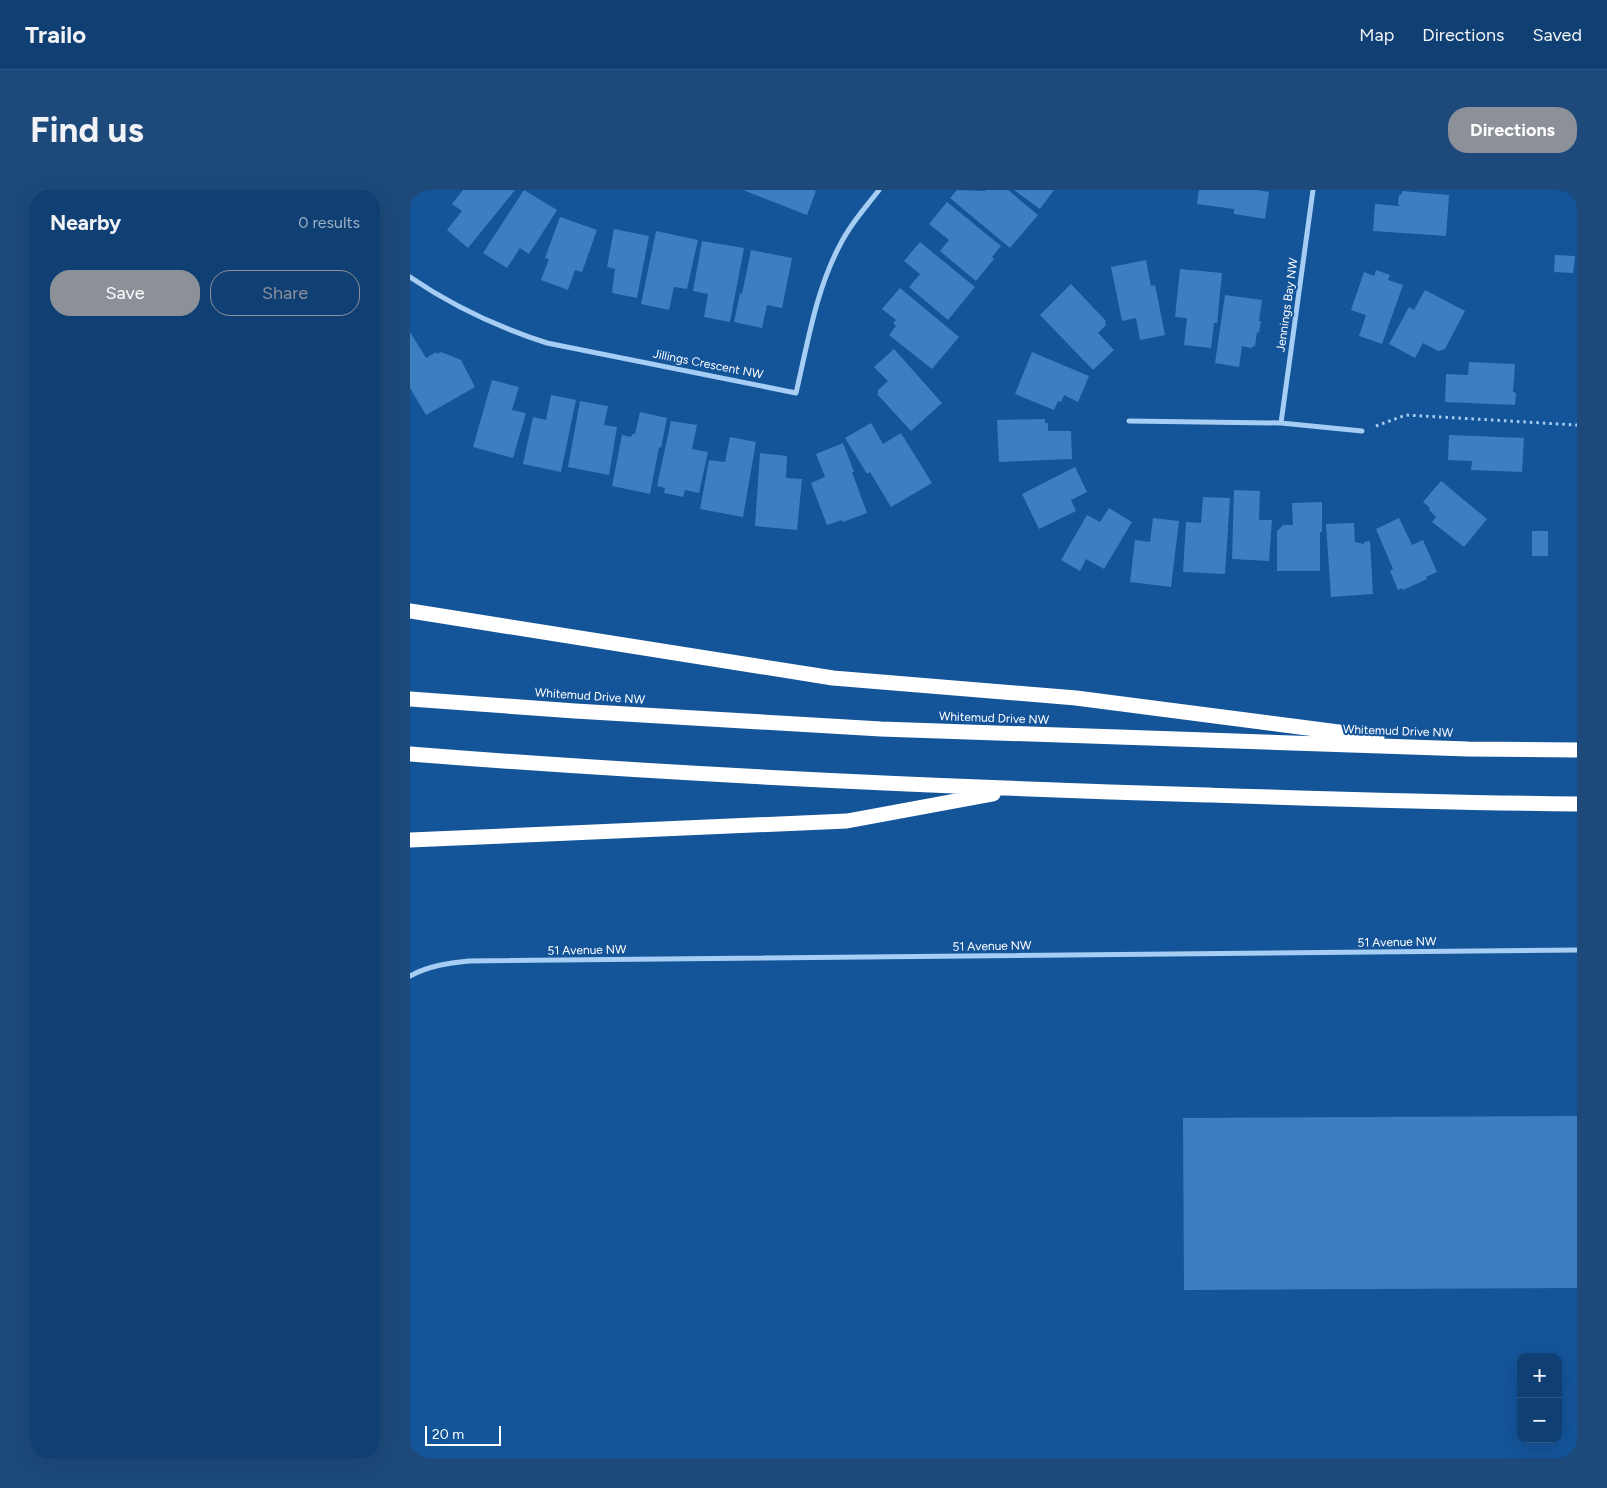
<!DOCTYPE html>
<meta charset="utf-8">
<style>
:root{--surface:#0f3f73;--page:#1d4a7b;--text:#f1f3f6;--muted:#9bafc4;--line:#2f5885;--accent:#8c9099}
body{margin:0;font-family:Figtree,sans-serif;background:var(--page);color:var(--text)}
.controls{position:absolute;right:15px;bottom:15px;display:grid;overflow:hidden;border-radius:10px;box-shadow:0 5px 20px #0002}
.controls button{width:45px;height:45px;display:grid;place-items:center;padding:0;border:0;border-bottom:1px solid var(--line);background:var(--surface);color:var(--text);font:25px sans-serif}
.scale{position:absolute;left:15px;bottom:12px;width:76px;box-sizing:border-box;padding-left:5px;border:2px solid #fff;border-top:0;font-size:14px;line-height:18px;white-space:nowrap;color:#fff;-webkit-text-stroke:4px #145499;paint-order:stroke}
.list{margin:0;padding:0;list-style:none}
h2{display:flex;justify-content:space-between;align-items:center;height:65px;margin:0;padding:0 20px;font-size:21px}
h2 small{font-size:16px;font-weight:400;color:var(--muted)}
.actions{display:flex;gap:10px;padding:15px 20px}
.actions a{flex:1;padding:11px 0;border:1px solid var(--accent);border-radius:20px;text-align:center;font-size:18px;color:var(--accent)}
.actions .main{background:var(--accent);color:#fff}
.map{position:relative;flex:none;width:1167px;height:1268px;overflow:hidden;border-radius:20px}
header{display:flex;align-items:center;gap:30px;box-sizing:border-box;height:70px;padding:0 25px;background:var(--surface);border-bottom:1px solid var(--line)}
header strong{font-size:24px}
nav{display:flex;gap:28px;margin-inline-start:auto;font-size:18px}
.intro{display:flex;align-items:center;justify-content:space-between;box-sizing:border-box;height:120px;padding:0 30px}
h1{margin:0;font-size:35px}
.button{padding:12px 22px;border-radius:20px;background:var(--accent);color:#fff;font-size:18px;font-weight:700}
main{display:flex;gap:30px;padding:0 30px}
aside{flex:1;background:var(--surface);border-radius:20px;box-shadow:0 5px 20px #0002}
.map>svg:first-child{display:block}
.building{fill:#3d7ec0}
.lines{fill:none;stroke-linecap:round;stroke-linejoin:round}
.path{stroke:#a6cdf3;stroke-width:3;stroke-dasharray:2.5 4;stroke-linecap:butt}
.street{stroke:#a6cdf3;stroke-width:5}
.highway{stroke:#fff;stroke-width:15}
.labels{text-anchor:middle;stroke-width:4;stroke-linejoin:round;paint-order:stroke}
.street-label{font-size:12px;fill:#fff;stroke:#145499}
</style>
<header>
<strong>Trailo</strong>
<nav><a>Map</a><a>Directions</a><a>Saved</a></nav>
</header>
<div class="intro"><h1>Find us</h1><a class="button">Directions</a></div>
<main>
<aside>
<h2>Nearby<small>0 results</small></h2>
<ul class="list">
</ul>
<div class="actions"><a class="main">Save</a><a>Share</a></div>
</aside>
<div class="map">
<svg width="1167" height="1268" viewBox="0 0 1167 1268">
<rect width="100%" height="100%" fill="#145499"/>
<path class="building" d="M53 0H105L58 58 37 40 52 21 42 14Z
M114 0 147 20 119 64 110 58 97 78 73 63Z
M333 0H403L406 1 397 25Z
M547 0 575 1 576 0H598L628 25 600 58 540 8Z
M604 0H644L630 19Z
M789 0H847L859 2 855 29 824 24V19L787 14Z
M992 1 1039 5 1036 46 963 41 965 14 990 16 988 14 989 5 992 4Z
M537 12 591 56 582 67 584 69 566 91 530 61 539 50 519 34Z
M150 27 187 40 172 82 165 80 158 100 131 90 139 69 135 68Z
M204 39 239 46 227 108 202 103 205 79 197 77Z
M246 41 288 50 277 99 264 97 259 120 231 114Z
M292 51 334 58 320 132 294 127 298 104 283 101Z
M510 52 565 97 538 130 499 97 510 84 494 71Z
M341 60 382 68 372 118 357 115 352 138 324 132 330 103 332 104Z
M1145 65 1165 66 1163 83 1144 82Z
M736 70 741 96 745 95 755 145 730 150 726 128 712 131 701 77Z
M770 79 812 83 807 133H804L801 158 774 155 777 128 765 127Z
M966 80 980 85 978 90 993 95 972 154 949 146 956 125 941 120 954 82 964 86Z
M661 94 696 131 695 133 696 135 688 143 704 160 683 180 630 125Z
M490 98 549 147 522 179 479 145 486 136 483 133 486 130 472 119Z
M1015 100 1055 121 1035 159 1028 161 1013 153 1005 168 979 154 999 117 1004 120Z
M815 105 852 110 849 131H851L849 143 847 142 845 156H843L842 158 832 156 829 177 805 173Z
M0 142 16 168 26 162 27 164 31 162 51 170 65 197 16 225 0 198Z
M484 159 532 213 501 241 467 204 469 202 467 201 478 191 464 177Z
M622 162 679 186 668 212 654 205 651 212 648 211 644 220 605 204Z
M1059 172 1105 174 1103 202 1106 203 1105 215 1035 212 1036 184 1058 185Z
M82 190 109 197 102 220 116 223 103 268 63 257Z
M141 205 166 210 151 282 113 274 123 227 136 230Z
M170 211 198 216 194 235 207 237 199 285 158 277Z
M230 222 257 228 251 258 249 257 240 304 202 296 212 245 221 247 222 244H225Z
M635 229V233H638V241H661L662 269 589 272 587 230Z
M261 231 287 235 282 259 298 262 289 303 275 300 273 307 254 303 255 298 247 296Z
M461 233 473 254 491 243 522 293 481 317 460 282 457 284 435 248Z
M1039 245 1114 248 1112 282 1061 280 1062 271 1038 270Z
M320 247 346 252 333 327 290 319 299 270 315 272Z
M433 253 444 282H442L457 323 433 332 432 330 417 335 401 293 415 287 406 264Z
M350 263 377 266 376 288 392 289 387 340 345 336Z
M665 277 677 302 661 310 666 321 629 339 612 304Z
M1031 291 1077 329 1054 357 1022 332 1026 327 1019 320 1020 318 1013 312Z
M824 300 850 301 849 330H862L859 371 822 369Z
M793 307 820 308 815 384 773 382 776 332 791 333Z
M912 312V342H910V381H867V341L873 335H883L882 313Z
M699 318 722 332 694 379 676 369 670 381 651 370 677 325 690 332Z
M743 328 769 331 761 397 720 392 725 350 740 352Z
M989 328 1002 355 1013 350 1027 382 1016 387 1017 389 993 400 992 398 988 400 980 381 983 379 966 339Z
M944 333 945 352 954 354V352L960 351 963 404 921 407 916 334Z
M1122 341H1138V366H1122Z
M1167 926V1098L774 1100 773 928Z"/>
<g class="lines">
<path class="path" d="M966 236 996 225 1167 235"/>
<path class="street" d="M0 87C44 117 87 137 137 153L386 203C398 152 406 99 431 53 441 33 456 17 469 0
M719 231 871 233 952 241
M871 233 903 0
M0 786C18 776 38 773 59 771L1167 760"/>
<path class="highway" d="M0 421 423 488 666 508 967 547
M0 509 165 521 471 539 1058 559 1167 560
M0 564C265 585 531 597 797 605 921 609 1044 613 1167 614
M0 650 437 631 583 604"/>
</g>
<g class="labels">
<g class="street-label">
<text transform="translate(877 115) rotate(-82)" y="4">Jennings Bay NW</text>
<text transform="translate(298 174) rotate(11)" y="4">Jillings Crescent NW</text>
<text transform="translate(180 506) rotate(4)" y="4">Whitemud Drive NW</text>
<text transform="translate(584 528) rotate(2)" y="4">Whitemud Drive NW</text>
<text transform="translate(988 541) rotate(2)" y="4">Whitemud Drive NW</text>
<text transform="translate(987 752) rotate(-1)" y="4">51 Avenue NW</text>
<text transform="translate(582 756) rotate(-1)" y="4">51 Avenue NW</text>
<text transform="translate(177 760) rotate(-1)" y="4">51 Avenue NW</text>
</g>
</g>
</svg>
<div class="controls">
<button>+</button>
<button>−</button>
</div>
<div class="scale">20 m</div>
</div>
</main>
